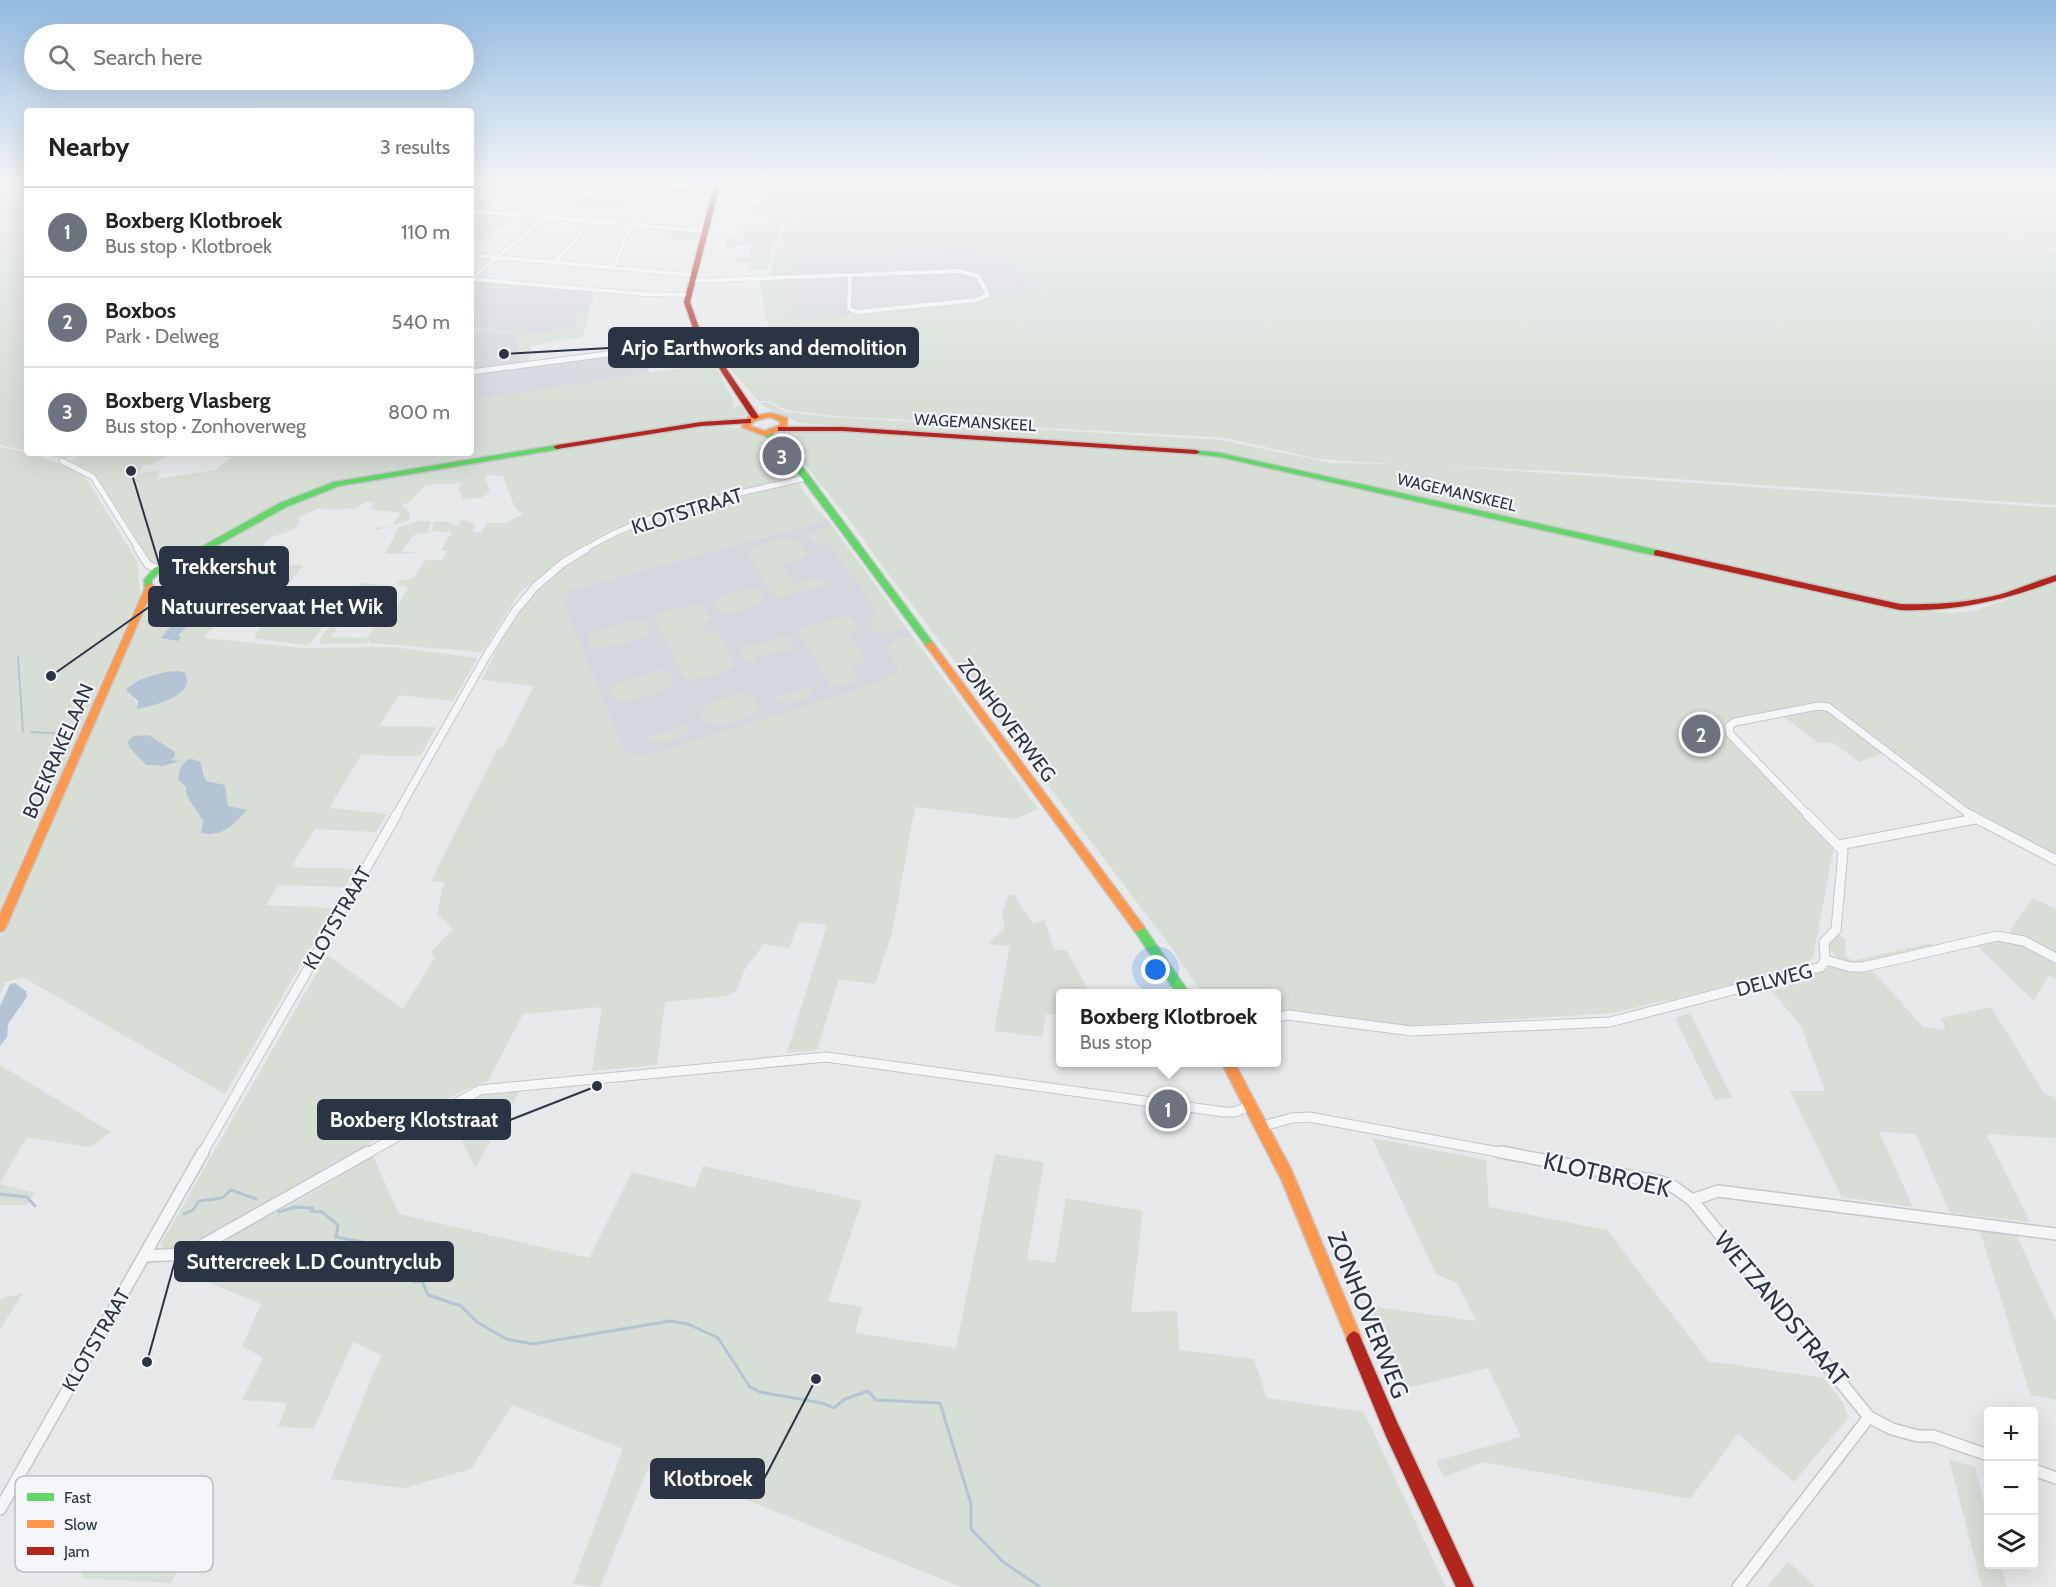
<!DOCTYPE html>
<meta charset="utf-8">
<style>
:root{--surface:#fff;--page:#f6f6f6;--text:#222;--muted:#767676;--line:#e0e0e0;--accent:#6c737f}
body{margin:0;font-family:Cabin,sans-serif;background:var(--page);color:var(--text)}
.controls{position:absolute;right:18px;bottom:18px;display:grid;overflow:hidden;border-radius:6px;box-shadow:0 6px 24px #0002}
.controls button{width:54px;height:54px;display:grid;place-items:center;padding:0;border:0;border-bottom:2px solid var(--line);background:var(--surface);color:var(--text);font:30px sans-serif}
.you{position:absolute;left:1156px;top:970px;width:21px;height:21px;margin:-15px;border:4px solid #fff;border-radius:50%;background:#1a73e8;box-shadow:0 0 0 9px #1a73e833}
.badge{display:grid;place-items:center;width:39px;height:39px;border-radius:50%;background:var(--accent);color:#fff;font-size:20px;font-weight:700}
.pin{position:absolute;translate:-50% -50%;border:3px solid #fff;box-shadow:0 2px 6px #0006}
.popup{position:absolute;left:1056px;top:989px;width:225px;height:78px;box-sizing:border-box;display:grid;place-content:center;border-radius:6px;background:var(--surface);filter:drop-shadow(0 2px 4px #0005);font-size:20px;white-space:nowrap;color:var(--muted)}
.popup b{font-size:22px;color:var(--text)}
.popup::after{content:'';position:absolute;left:50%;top:100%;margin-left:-12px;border:12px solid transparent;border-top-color:var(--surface)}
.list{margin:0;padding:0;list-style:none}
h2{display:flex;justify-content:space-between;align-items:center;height:78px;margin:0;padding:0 24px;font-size:26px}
h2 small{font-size:20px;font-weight:400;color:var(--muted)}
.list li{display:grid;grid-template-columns:39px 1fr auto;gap:18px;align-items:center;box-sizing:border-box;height:90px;padding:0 24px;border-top:2px solid var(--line)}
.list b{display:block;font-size:22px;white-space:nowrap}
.list p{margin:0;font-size:20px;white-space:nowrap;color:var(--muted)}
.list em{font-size:20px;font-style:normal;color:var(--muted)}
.icon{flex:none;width:33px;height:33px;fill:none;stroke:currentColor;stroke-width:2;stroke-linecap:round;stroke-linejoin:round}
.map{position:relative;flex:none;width:2056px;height:1587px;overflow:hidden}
.search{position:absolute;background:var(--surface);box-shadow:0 6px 24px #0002;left:24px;top:24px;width:450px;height:66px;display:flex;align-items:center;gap:15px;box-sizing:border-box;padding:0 21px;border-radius:33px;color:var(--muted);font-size:22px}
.panel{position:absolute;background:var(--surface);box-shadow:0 6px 24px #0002;left:24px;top:108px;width:450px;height:348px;border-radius:6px}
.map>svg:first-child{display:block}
.built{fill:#d4d7dd}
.green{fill:#d6ded6;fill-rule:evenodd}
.water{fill:#b4c4d5}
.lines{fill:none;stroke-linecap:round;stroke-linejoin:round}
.stream-far1{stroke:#b4c4d5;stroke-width:2}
.stream{stroke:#b4c4d5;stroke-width:3}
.street-far4-casing{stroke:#c4c6c8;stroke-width:5}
.street-far3-casing{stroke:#c4c6c8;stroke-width:7}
.street-far2-casing{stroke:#c4c6c8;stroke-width:9}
.street-far1-casing{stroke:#c4c6c8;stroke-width:11}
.street-casing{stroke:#c4c6c8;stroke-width:14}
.fast-casing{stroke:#c4c6c8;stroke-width:3}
.slow-casing{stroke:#c4c6c8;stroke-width:3}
.jam-casing{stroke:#c4c6c8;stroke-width:3}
.street-far4{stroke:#f5f6f7;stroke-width:4}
.street-far3{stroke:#f5f6f7;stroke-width:5}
.street-far2{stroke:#f5f6f7;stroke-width:7}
.street-far1{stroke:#f5f6f7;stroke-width:9}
.street{stroke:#f5f6f7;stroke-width:11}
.fast{fill:#63d668;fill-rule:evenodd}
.slow{fill:#ff974d;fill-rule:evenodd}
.jam{fill:#b3261e;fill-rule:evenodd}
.labels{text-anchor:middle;stroke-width:4.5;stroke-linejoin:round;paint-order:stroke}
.far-street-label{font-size:16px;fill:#2b3445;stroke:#f4f6f9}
.street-label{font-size:20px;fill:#2b3445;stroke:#f4f6f9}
.near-street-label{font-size:24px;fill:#2b3445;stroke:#f4f6f9}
.key{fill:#f4f6f9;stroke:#b8bcc3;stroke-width:1.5}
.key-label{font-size:16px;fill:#2b3445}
.leader{fill:none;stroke:#2b3445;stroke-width:2}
.callout-dot{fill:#2b3445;stroke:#f4f6f9;stroke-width:2}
.callout{fill:#2b3445;stroke:#2b3445;stroke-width:2}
.callout-label{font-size:21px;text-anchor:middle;font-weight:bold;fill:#fff}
</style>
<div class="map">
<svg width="2056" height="1587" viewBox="0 0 2056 1587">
<rect width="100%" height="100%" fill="#e6e8ea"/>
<path class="built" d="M726 239H769L767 243H775L772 249 750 248V245L727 247Z
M973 251 1029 268 1048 293 791 321 785 279 786 275H789L792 258Z
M482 287 590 291 594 295 589 311H580L576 326 571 328 543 333 471 328V297Z
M471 332 518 334 519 364 471 371Z
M771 337 786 349 782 353 727 362 716 349Z
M647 350 649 373 471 400V374Z
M828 520 938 672 628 767 623 748 559 593Z"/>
<path class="green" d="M17 181H25L21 183 27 184V451L0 445V188Z
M480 181H502L490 189 509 191 519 186 482 209 516 212 471 210V186Z
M765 181H2056V249L1931 208 2056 251V505L1589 473 1431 465 2056 508V574C2030 584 2004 596 1977 602 1946 610 1912 606 1881 601L1230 454 1165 447 799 423C787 415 771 414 761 403L768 402 786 412 830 417 1221 440 1331 463 1396 464 1318 459 1227 438 836 416 786 410 770 401H759L725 363 847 343 782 353 786 349 780 342 775 343 770 337 762 339 757 332 770 329 766 318 760 280 785 279 791 321 1048 293 1029 268 973 251 793 258 789 275 771 276C772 261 775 247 782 234 788 223 800 221 801 207H796C796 216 792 222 785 227L778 223 780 230 775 243H766L768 239H744L743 232 739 231H746L748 225 767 224 769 211H751L752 206H759Z
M592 183 612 185H602L596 190 604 191 602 193 617 194 628 186 637 187 619 201 628 203 622 207 567 203 575 196 593 198 598 194 580 192Z
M471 212 516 216 479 242 471 241Z
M666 229 700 232 698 240 663 239Z
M764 247 772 249 767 270H748L751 261 736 262 737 258H749L750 248Z
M474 281 588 291H590L483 287 471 297V282Z
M581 311H589L582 338 557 340 530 347 528 363 519 364 518 334 471 332V328L543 333 576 326Z
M714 363 735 404 730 410 740 405 746 413 745 416 734 421 608 435 356 477 298 495 183 557 159 566 152 563 97 477 70 460 84 454 64 459 38 453H171L152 464 143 465 139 473 159 471 157 479 215 470 232 457H224L226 453H471V400Z
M732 427 748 435 734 427 767 436 780 452 778 453 767 439 760 437 766 440 794 476 675 507 611 530 575 550 520 592 482 652 370 643 367 637 387 609 396 607 409 587 395 585 402 580 412 579 426 560H442L448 551 441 550 452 532 431 531 434 521 450 522 456 526 461 524 459 521 468 519 467 522 476 524 472 532H482L487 523H505L523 514 515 508 503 476 487 475 485 478 490 492 481 498 461 499 462 493 457 492 461 483 426 485 409 502 402 505 410 513 409 520 374 531 376 529H372L393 525 401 513 370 509 375 502H365L356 508 331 510 318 508 296 519 301 521C289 535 288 530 273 537 265 540 259 551 254 558L262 560 260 564 303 565 302 567 276 599H271L273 596H241L204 638 301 648 392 647 478 658 453 701 399 695 379 726 436 727 420 756 361 755 329 808 387 814 376 832 315 829 291 867 355 869 345 887 279 885 266 905 334 908 225 1094 23 977 5 982 0 995V939L149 600 168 575 198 556 161 574 166 570 301 500 350 483 675 429ZM145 679 183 691 143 708 134 700 131 685ZM149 735 175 752 170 760 179 761 163 766 146 765 129 743ZM204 770 206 781 225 786 228 806 246 810 215 835 201 832 203 821 177 775Z
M782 430 846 431 1193 453 1268 468 1891 608 1952 613 1973 611 2056 583V858L1985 822 1835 708 1814 704 1728 721 1723 730 1834 846 1813 958 1799 969 1613 1013 1406 1026 1276 1010V994L1202 993 1173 950 866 544C866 538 808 469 798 456L806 470 787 445H790L795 451 786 437 789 432 784 435 787 441H784L779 434Z
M0 447 33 454 71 468 86 478 137 561 140 594 0 909Z
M798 482 815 507 828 520 576 588 568 593 564 604 623 748 634 754H650L875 684 896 672 897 666 886 649C893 638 900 636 913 637L1038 809 1015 819 915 807 892 933 875 984 839 979 817 1050 787 1053 827 925 799 922 789 948 764 944 745 969 736 991 727 996 665 1002 657 1065 592 1071 602 1007 523 1014 488 1081 462 1091 182 1249 165 1250 161 1244 327 955 403 1009 435 957 431 952 453 929 437 914 444 882 431 881 498 748 503 747 534 686 482 680C494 656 505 630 522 608 572 542 660 517 736 497 757 492 777 485 798 482Z
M419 521H431L428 532 431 533 415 534 402 551 417 553 385 554 399 527Z
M825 527H833L905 626C894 635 879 636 869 627L871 618 878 613 830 545H818L809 539 810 534Z
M785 538 799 541 807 553 804 558 782 565 795 585 815 578 826 580 824 586 783 597 774 596 747 553 752 547Z
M361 583 389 585 371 586 358 606 373 608 342 609Z
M750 588 759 590 765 599C754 609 732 614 717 612L713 603 718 597Z
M694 604 703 606 711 620 702 623 708 633 717 630 735 664C725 676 699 681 684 678L655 619 661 613Z
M318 606H340L310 643 303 645 255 638V634L270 614 277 615 280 619 298 615 300 619H310Z
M842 616 851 618 858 626 849 635 866 661 852 666 858 677C851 687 842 688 831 686L798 634 803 628Z
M636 620 645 621 649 631 644 637 602 649 591 647 588 638 595 631Z
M330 626H338L331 637 366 638 368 643 321 644 319 641Z
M779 635 788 637 794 647 789 652 787 649 753 658 755 663 745 660 740 652 745 645 747 647 780 638Z
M660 670 669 672 674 682C663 694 630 703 614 700L610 689 615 683Z
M810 687 812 692C804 703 791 705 778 702L775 697Z
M742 693 753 696 760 708C749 721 722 727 706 723L700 712 707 705Z
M1820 708 1830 710 1885 752 1859 762 1832 742 1819 743 1784 717Z
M686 725 689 730C678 742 659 747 645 738Z
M1009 894 1014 895 1033 924 1045 920 1054 950H1066L1090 993 1060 994 1055 1014H1046L1042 1037 994 1031 1010 946 988 944 1005 928 1002 914Z
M2033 898 2056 909V956L2011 935V929Z
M1838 935 1846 939 1845 955 1852 961 1931 943V947L1850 964 1839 960 1828 947 1830 940Z
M2003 939H2011L2056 961V979L2049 975 2034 1001 1975 944Z
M1833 965 1870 968 1923 1027 1945 1030 1941 1018 1991 1007 2044 1093 2056 1098V1138L1986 1134 2030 1222 1950 1213 1916 1134 1879 1132 1913 1207 1842 1197 1790 1091H1825L1801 1026 1772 991 1788 987V981L1819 973Z
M1690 1013 1732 1098 1715 1100 1675 1018Z
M0 1065 111 1132 90 1147 27 1137 0 1183Z
M519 1092 475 1168 450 1114 483 1096Z
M1372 1138 1486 1160 1489 1207 1607 1230 1708 1361 1824 1378 1843 1403 1848 1418 1794 1482 1738 1434 1690 1499 1482 1462 1444 1477 1436 1461 1521 1437 1488 1368 1404 1389 1369 1306 1476 1321 1457 1283 1436 1274Z
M995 1154 1044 1162 1027 1259 1055 1263 1066 1198 1143 1211 1131 1312 1177 1311 1179 1350 1254 1359 1267 1398 1364 1412 1446 1587H961L651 1461 600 1587 573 1584 623 1449 512 1405 471 1469 404 1488 331 1479 381 1355 353 1342 314 1428 278 1427 287 1403 242 1400 263 1358 242 1346 261 1304 178 1270 196 1255 316 1191 373 1156 399 1214 589 1258 632 1172 695 1188 703 1166 862 1201 828 1301 862 1307 855 1333 956 1348Z
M0 1183V1184L35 1193 27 1205H0Z
M1980 1231 2016 1234 2056 1322V1400L2030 1394Z
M23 1293 0 1329V1299Z
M1949 1459 1975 1467 1988 1518V1564L2001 1565 2007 1587H1982Z
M206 1512 171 1583 81 1578 116 1513Z
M1788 1561 1815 1587H1767Z"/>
<path class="water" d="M190 603 203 607 178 636 181 637 178 641 161 638Z
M177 671 184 672C199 695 153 706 137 709L138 701 126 690C137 678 160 672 177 671Z
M149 735 175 752V756L171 760 180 761 163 766 146 765 129 747 128 741 133 736Z
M192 759 200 762 206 781 225 785 228 806 247 810C232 825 223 838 201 833L203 821 187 796 185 786 179 781C177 772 181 766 187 760Z
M15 983 26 991 27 997 8 1024 7 1037 0 1046V1006L10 984Z"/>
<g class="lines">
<path class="stream-far1" d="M18 657 23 732
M31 732 65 734"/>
<path class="stream" d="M0 1194 27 1197 35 1206
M279 1212 295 1207 313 1208 311 1211 322 1212 338 1225 336 1237 388 1247 392 1263 405 1265 406 1272 414 1282 422 1281 428 1295 461 1306 477 1322 506 1339 533 1344 670 1321 688 1324 718 1338 750 1387 760 1392 822 1403 834 1408 845 1399 868 1391 876 1400 940 1403 971 1504V1529L1002 1561 1040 1587
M184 1214 193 1210 199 1201 222 1198 231 1190 256 1199"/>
<g class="street-far4-casing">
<path id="street-far4" d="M471 211 704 231
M471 255 692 275
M555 262 592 221
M614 268 631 225
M960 271 978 276 988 295 976 300 857 312 849 309 850 275Z
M471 279 644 294 687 295
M471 279 590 181
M690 281 850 275"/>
</g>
<g class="street-far3-casing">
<path id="street-far3" d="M471 372 668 346H708
M62 461 93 477 139 550
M584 550C649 509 731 496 805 478"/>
</g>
<g class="street-far2-casing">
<path id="street-far2" d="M138 549 148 565 163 571
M396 815 487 655 515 611 535 587 563 563 586 549
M1808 815 1730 734 1729 726 1735 722 1818 706 1828 707 1970 815"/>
</g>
<g class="street-far1-casing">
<path id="street-far1" d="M1968 814 2056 860
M1839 845 1975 819
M1825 960 1851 967H1863L1997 936 2024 941 2056 958
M1276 1018 1288 1015 1412 1031 1610 1022 1821 967 1825 960 1824 942 1836 930 1843 851 1807 814
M1263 1126 1292 1118 1309 1117 1509 1154
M202 1154 397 814
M366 1154 480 1090 826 1057 1224 1112H1235L1252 1105"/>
</g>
<g class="street-casing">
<path id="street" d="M1501 1152 1661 1182 1674 1187 1692 1200 1869 1417 1892 1429 1918 1436H1933L1988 1455
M1692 1200 1718 1191 2056 1234
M144 1256 187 1254 368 1152
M2034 1470 2056 1478
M0 1509 203 1152
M1738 1587 1869 1417"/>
</g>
<g class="fast-casing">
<path id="fast" d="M765 431H771L804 469 933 643 935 645 933 647H927L798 473 765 435Z
M557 445H560V449L339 486 286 507 200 555 160 572 152 580 151 592H145L144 580 154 568 194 551 280 503 334 482Z
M1193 450 1220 453 1657 550 1661 553 1657 556 1220 457 1196 454 1192 452Z
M1138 922 1142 924 1190 994H1177L1134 930 1132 927 1134 924Z"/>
</g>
<g class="slow-casing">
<path id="slow" d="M578 181H600L715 189 718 191 715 193 580 183Z
M771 413 787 418V428L765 436 742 427 748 417ZM770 417 780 421V425L765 431 750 426 754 421Z
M150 583 154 586 6 927 4 930 0 932V914L146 586Z
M930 642 933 643 1142 924 1144 927 1142 930 1138 932 1134 930 927 647 925 645Z
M1221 1062H1234L1292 1171 1362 1339 1359 1344 1354 1347 1349 1344 1281 1179Z"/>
</g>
<g class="jam-casing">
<path id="jam" d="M715 181H721L690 302 699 328 759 417 755 419 751 417 693 328 684 302Z
M748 419H751V423L701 426 557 449 553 447 557 445 701 422Z
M778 427H843L1196 450 1200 452 1196 454 843 431H778Z
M1657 550 1900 604C1933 605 1966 603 1998 595 2018 589 2036 581 2056 575V581C2005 600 1955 612 1900 610L1654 555V551Z
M1354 1331 1359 1334 1397 1422 1474 1587H1456L1385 1434 1346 1339 1349 1334Z"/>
</g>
<use href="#street-far4" class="street-far4"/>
<use href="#street-far3" class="street-far3"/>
<use href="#street-far2" class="street-far2"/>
<use href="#street-far1" class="street-far1"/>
<use href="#street" class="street"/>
<use href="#fast" class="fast"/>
<use href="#slow" class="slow"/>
<use href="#jam" class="jam"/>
</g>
<linearGradient id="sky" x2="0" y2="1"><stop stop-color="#93bae0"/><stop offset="0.45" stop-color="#f4f5f6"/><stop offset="1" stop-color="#f4f5f6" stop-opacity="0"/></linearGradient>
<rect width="2056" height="403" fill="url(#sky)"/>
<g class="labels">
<g class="far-street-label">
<text transform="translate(975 422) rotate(3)" y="6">WAGEMANSKEEL</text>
<text transform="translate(1457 492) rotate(13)" y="6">WAGEMANSKEEL</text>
</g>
<g class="street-label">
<text transform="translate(687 511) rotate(-17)" y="7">KLOTSTRAAT</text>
<text transform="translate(1007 720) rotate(53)" y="7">ZONHOVERWEG</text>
<text transform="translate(58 751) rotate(-66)" y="7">BOEKRAKELAAN</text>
<text transform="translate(337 918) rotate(-60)" y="7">KLOTSTRAAT</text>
<text transform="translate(1774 980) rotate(-15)" y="7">DELWEG</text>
<text transform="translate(96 1340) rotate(-60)" y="7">KLOTSTRAAT</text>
</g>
<g class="near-street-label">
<text transform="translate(1607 1175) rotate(13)" y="8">KLOTBROEK</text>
<text transform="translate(1781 1309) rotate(50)" y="8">WETZANDSTRAAT</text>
<text transform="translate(1368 1315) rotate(68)" y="8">ZONHOVERWEG</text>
</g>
</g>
<rect x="15" y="1476" width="198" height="96" rx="9" class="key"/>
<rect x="27" y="1493" width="27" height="8" fill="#63d668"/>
<rect x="27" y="1520" width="27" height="8" fill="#ff974d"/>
<rect x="27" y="1547" width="27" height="8" fill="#b3261e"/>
<g class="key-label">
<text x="64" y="1503">Fast</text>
<text x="64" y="1530">Slow</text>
<text x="64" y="1557">Jam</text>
</g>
<path class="leader" d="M504 354L609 348M131 471L160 567M51 676L149 607M597 1086L510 1120M147 1362L175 1261M816 1379L764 1479"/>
<g class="callout-dot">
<circle cx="504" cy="354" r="6"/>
<circle cx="131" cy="471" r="6"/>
<circle cx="51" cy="676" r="6"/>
<circle cx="597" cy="1086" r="6"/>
<circle cx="147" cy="1362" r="6"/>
<circle cx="816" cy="1379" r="6"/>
</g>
<g class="callout">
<rect x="609" y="328" width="309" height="39" rx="6"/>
<rect x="160" y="547" width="128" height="39" rx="6"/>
<rect x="149" y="587" width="247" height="39" rx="6"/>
<rect x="318" y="1100" width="192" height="39" rx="6"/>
<rect x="175" y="1242" width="278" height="39" rx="6"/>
<rect x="651" y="1459" width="113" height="39" rx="6"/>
</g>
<g class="callout-label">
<text x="764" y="355">Arjo Earthworks and demolition</text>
<text x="224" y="574">Trekkershut</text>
<text x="272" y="614">Natuurreservaat Het Wik</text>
<text x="414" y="1127">Boxberg Klotstraat</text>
<text x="314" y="1269">Suttercreek L.D Countryclub</text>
<text x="708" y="1486">Klotbroek</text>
</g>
</svg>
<div class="controls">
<button>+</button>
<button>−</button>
<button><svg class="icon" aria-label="layers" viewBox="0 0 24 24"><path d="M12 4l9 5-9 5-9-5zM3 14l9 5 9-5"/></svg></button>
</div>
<div class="you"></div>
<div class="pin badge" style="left:1168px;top:1109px">1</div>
<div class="popup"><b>Boxberg Klotbroek</b>Bus stop</div>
<div class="pin badge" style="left:1701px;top:734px">2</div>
<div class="pin badge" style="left:782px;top:456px">3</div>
<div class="search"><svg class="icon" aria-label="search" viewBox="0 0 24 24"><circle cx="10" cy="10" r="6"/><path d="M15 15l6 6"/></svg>Search here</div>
<section class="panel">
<h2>Nearby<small>3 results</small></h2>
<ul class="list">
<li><span class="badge">1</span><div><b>Boxberg Klotbroek</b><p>Bus stop · Klotbroek</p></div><em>110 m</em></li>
<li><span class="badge">2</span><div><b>Boxbos</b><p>Park · Delweg</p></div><em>540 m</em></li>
<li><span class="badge">3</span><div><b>Boxberg Vlasberg</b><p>Bus stop · Zonhoverweg</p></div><em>800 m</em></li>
</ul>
</section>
</div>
